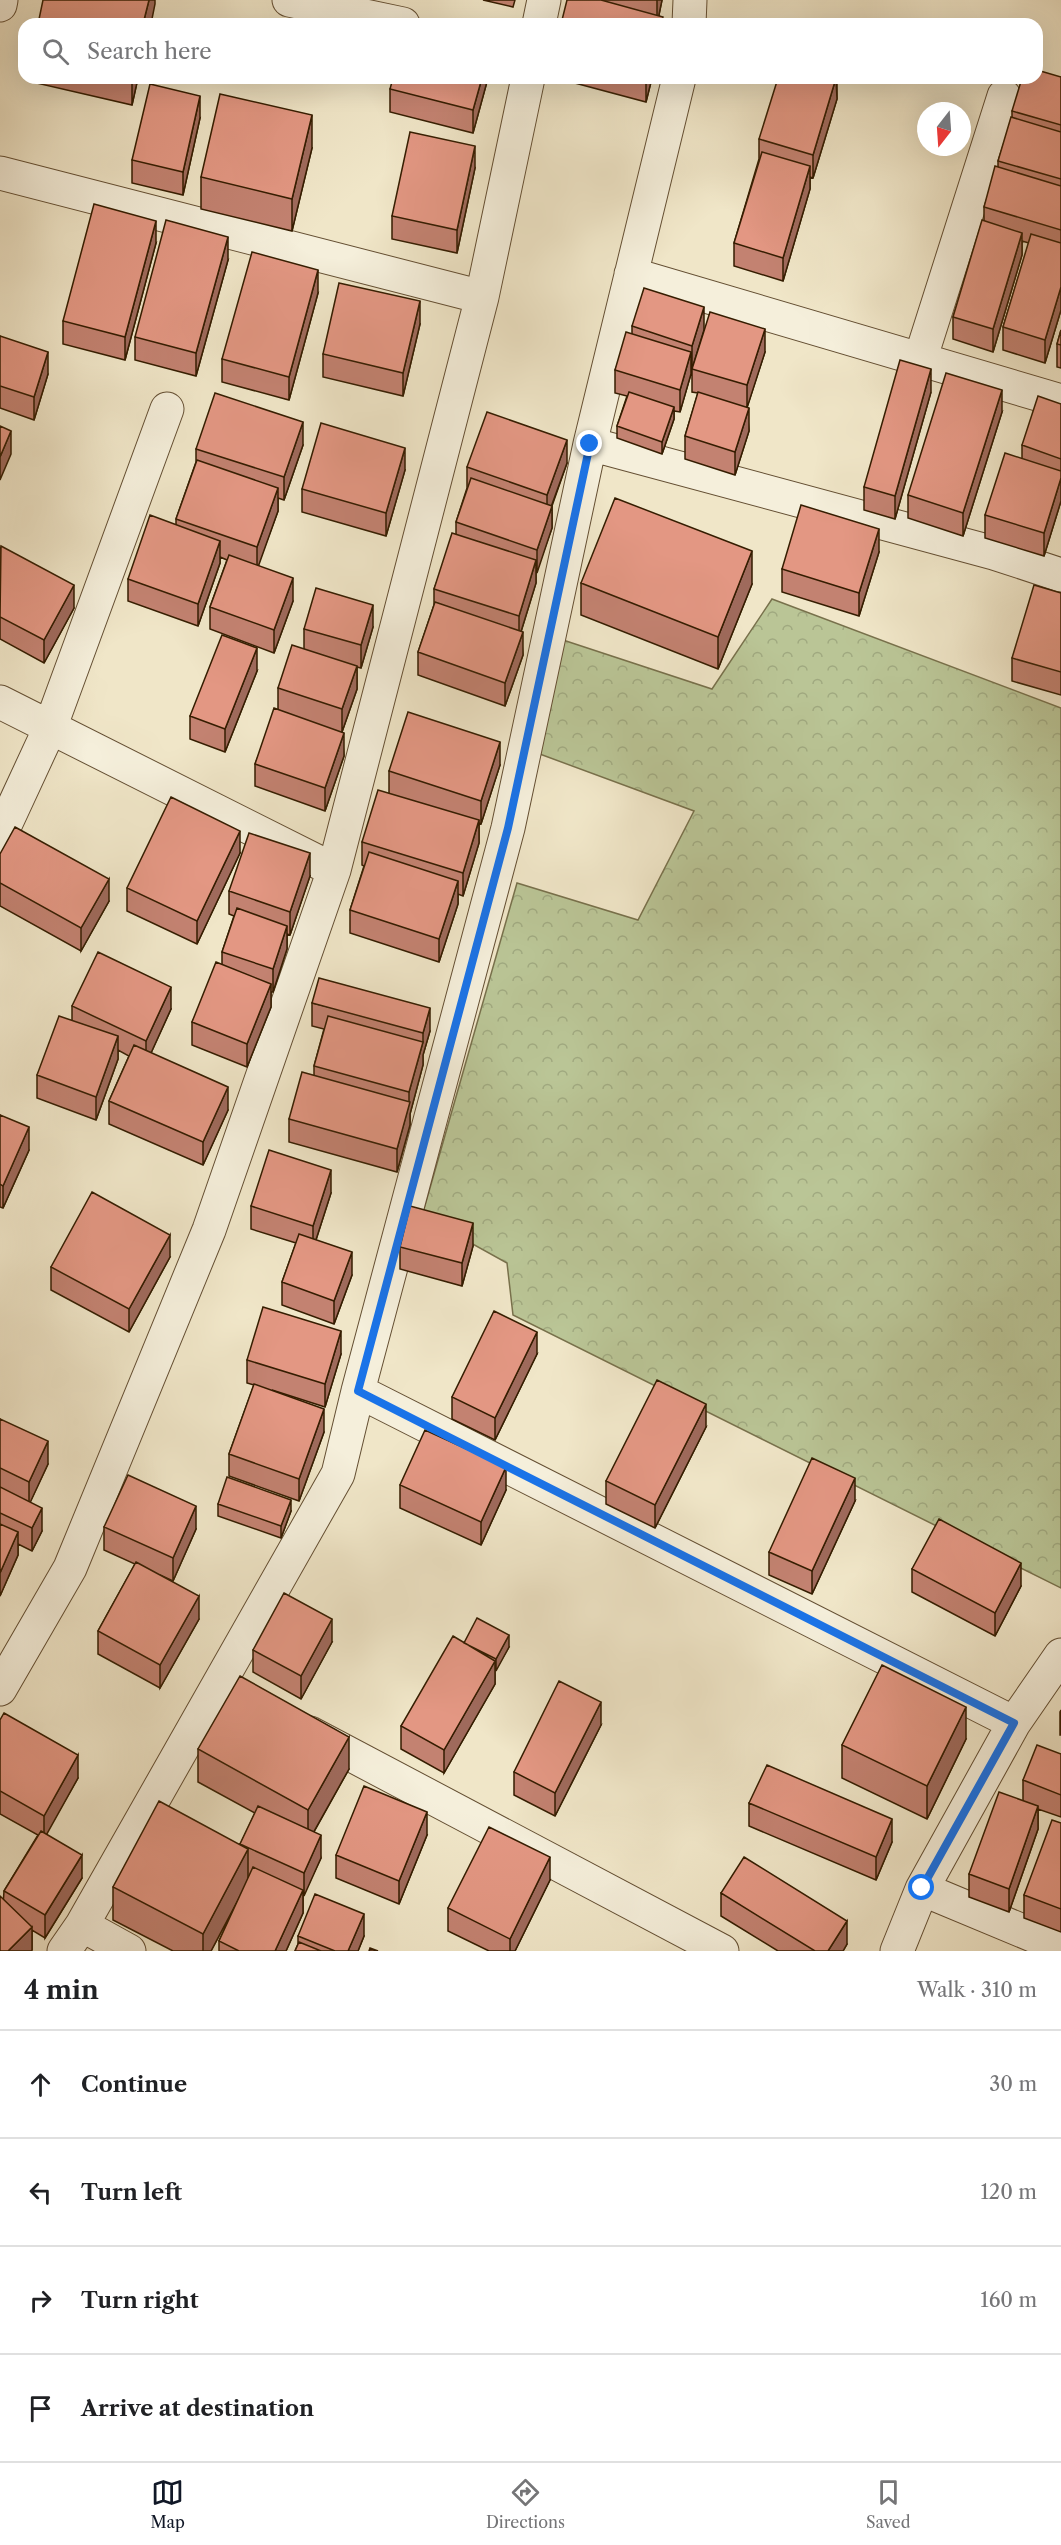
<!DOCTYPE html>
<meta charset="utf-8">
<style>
:root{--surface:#fff;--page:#f2f2f2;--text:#202124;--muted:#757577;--line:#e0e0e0;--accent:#111827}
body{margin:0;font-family:"Libre Caslon Text",serif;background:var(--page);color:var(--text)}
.compass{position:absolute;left:917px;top:102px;width:54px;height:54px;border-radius:50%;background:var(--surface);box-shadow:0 6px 24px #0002;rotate:197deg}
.stop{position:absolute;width:18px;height:18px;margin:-14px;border:4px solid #1a73e8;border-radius:50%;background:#fff}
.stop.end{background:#1a73e8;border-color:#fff;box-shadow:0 2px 6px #0008}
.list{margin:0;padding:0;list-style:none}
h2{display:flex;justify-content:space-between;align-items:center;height:78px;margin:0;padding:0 24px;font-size:26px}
h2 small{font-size:20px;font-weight:400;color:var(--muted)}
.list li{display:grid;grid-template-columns:39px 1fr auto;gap:18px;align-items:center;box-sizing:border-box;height:108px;padding:0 24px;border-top:2px solid var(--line)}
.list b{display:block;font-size:22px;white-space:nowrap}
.list em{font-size:20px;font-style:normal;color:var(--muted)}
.icon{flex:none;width:33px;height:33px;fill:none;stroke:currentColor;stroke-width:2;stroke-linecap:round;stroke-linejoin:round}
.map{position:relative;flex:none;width:1061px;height:1951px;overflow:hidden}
.search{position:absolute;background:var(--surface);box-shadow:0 6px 24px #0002;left:18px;right:18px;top:18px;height:66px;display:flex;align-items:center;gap:15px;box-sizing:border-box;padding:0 21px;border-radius:18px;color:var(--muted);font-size:22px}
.sheet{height:510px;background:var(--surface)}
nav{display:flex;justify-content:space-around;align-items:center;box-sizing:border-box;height:84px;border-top:2px solid var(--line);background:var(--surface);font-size:16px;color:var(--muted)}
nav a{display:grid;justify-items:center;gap:3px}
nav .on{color:var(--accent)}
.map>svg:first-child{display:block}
.forest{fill:url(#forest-crowns);stroke:#78714c;stroke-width:1.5}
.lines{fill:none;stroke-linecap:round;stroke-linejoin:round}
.minor-casing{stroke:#644f33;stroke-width:35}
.minor{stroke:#f5efdb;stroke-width:33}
.wall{fill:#c38271;stroke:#351d01;stroke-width:1.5}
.shaded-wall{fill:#9f6a5c;stroke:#351d01;stroke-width:1.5}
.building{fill:#e39783;stroke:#351d01;stroke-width:1.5}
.route{stroke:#1a73e8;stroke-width:8}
</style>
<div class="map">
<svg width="1061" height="1951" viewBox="0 0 1061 1951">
<defs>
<pattern id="forest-crowns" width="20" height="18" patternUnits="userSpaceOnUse" patternTransform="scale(1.5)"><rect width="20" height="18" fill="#bac596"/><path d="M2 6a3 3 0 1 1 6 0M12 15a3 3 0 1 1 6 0" fill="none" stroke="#a0a980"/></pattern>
</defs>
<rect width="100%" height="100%" fill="#f0e6c8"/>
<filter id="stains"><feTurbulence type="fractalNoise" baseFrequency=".00333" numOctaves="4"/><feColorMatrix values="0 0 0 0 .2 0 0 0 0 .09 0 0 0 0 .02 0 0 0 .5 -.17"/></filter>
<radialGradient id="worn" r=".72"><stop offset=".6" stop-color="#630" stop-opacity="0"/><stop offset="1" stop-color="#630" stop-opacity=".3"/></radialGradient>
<path class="forest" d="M772 599 1061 708V1588L513 1315 507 1263 422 1216 517 883 638 920 694 811 537 753 560 639 712 689Z"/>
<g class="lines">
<g class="minor-casing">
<path id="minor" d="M289 0 403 24
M0 5 1 0
M539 24 544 0
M689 24 690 0
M0 173 482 297
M631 274 1061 401
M920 360 1004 96
M590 444 994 553 1061 575
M0 702 334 870
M0 836 50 728 167 409
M358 1391 1014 1723
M0 1689 70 1568 209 1230 334 870 482 297 528 78
M310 1733 722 1951
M922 1889 1061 1947
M82 1925 129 1951
M64 1951 82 1925 338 1474 358 1391 508 828 590 444 679 78
M897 1951 922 1889 1014 1723 1061 1655"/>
</g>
<use href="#minor" class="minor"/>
</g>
<path class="wall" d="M483 0H515L513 7Z
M567 0H662L659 15 663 24Z
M1061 77V310L1045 363 1003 350V327L1029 243 1022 241V255L993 352 953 339V317L984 221V207L998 167V161L1012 118V111Z
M32 78H138L132 105 32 82Z
M488 78 473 133 390 112V89Z
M556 78H652L646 102Z
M837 78V99L813 178 810 177V189L783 281 734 266V243L759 159V139Z
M200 118 183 195 132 183V160Z
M312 148 292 231 201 209V177Z
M475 168 457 253 392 239V216Z
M156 243 125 360 63 344V321Z
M228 260 196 376 135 360V337Z
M318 293 289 400 222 382V359Z
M420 324 403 396 323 377V354Z
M632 326 704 330 691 369V374L680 412 674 411V419L662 454 617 438V426L627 396 615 393V370L632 333Z
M1061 330V368L1057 367V344Z
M0 336 48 374 34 420 0 408Z
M765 352 747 407 749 431 735 475 685 459V436L698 393 692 392V369Z
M931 392 895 519 864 510V487Z
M1061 404V501L1044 556 985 538V515L1022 459V445Z
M1002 412 963 536 908 518V495Z
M303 445 284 500 278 498V511L258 565 293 601 274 653 210 629V607L227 560 220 557V563L198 626 128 601V579L176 525V519L196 462V449Z
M567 463 552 506V528L536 573V583L521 632 523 655 505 706 418 675V652L434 605V589L456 534V522L467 488V467Z
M405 470 386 536 302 512V489Z
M0 547 74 608 44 663 0 639Z
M879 552 859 616 782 592V569Z
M581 583 752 584 718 669 581 615Z
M1061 593V695L1012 681V658Z
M373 627 361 668 357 667V689L342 732 344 756 325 811 255 786V764L278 709V688L304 649V629Z
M257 671 225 752 190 739V716Z
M500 765 481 824 479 823V843L463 896 458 894V904L439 962 350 933V910L364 866 362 865V842L389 793V771Z
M240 853 197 944 127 911V888Z
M0 854 109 901 81 951 0 906Z
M310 876 290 935 287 934V949L273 992H271V1007L247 1067 192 1045V1022L222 965V952L234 916 229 914V891Z
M312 1003 430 1031 423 1055V1065L410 1114V1125L397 1172 289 1142V1119L314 1076V1066L324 1029 312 1026Z
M72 1006 171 1009 151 1053 228 1110 203 1165 109 1124V1101L129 1056 118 1050V1059L96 1120 37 1098V1075L72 1020Z
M0 1115 29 1150 3 1208 0 1207Z
M331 1193 316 1240 352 1275 334 1324 282 1305V1282L296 1243 251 1229V1206Z
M473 1246 462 1286 400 1269V1247Z
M170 1257 129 1332 51 1290V1267Z
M341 1354 325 1407 272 1390 324 1432 299 1501 229 1476V1454L254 1385 247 1383V1360Z
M537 1354 495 1440 452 1419V1397Z
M0 1419 48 1464 30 1502 42 1531 32 1551 18 1544V1555L0 1596Z
M706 1427 655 1528 606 1504V1481Z
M400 1485 506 1490 481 1545 400 1508Z
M855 1501 812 1594 769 1575V1552Z
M218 1504 291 1511 281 1538 218 1516Z
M104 1527 196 1529 173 1581 160 1575 199 1619 160 1688 98 1654V1631L135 1564 104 1550Z
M912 1569 1021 1586 995 1636 912 1592Z
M332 1642 301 1699 253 1672V1650Z
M464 1643 509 1647 495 1671V1684L444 1773 401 1749V1726Z
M1061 1710V1735H1060V1712Z
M0 1720 78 1778 46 1834 82 1878 45 1938 32 1930V1950L31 1951H0L4 1891 38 1835 0 1814Z
M601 1725 555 1816 514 1795V1772Z
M966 1739 927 1819 842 1778V1745Z
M198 1749 349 1769 314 1832 321 1858 303 1896V1913L286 1951H219V1941L236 1904 211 1951H173L113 1920V1887L240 1845 255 1813 198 1782Z
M1061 1754V1817L1038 1809V1829L1009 1912 969 1897V1874L1023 1801V1780Z
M749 1803 892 1842 876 1880 749 1826Z
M1061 1823V1932L1024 1918V1895Z
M427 1835 399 1904 336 1878V1855Z
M550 1880 515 1951H489L448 1931V1908Z
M721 1893 847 1944 843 1951H778L721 1916Z
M298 1936H364L358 1951H295L298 1944Z"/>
<path class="shaded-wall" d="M149 0H155V4L151 24H143Z
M657 0H662L657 24Z
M132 78H138L132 105Z
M482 78H488L473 133V110Z
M646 78H652L646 102Z
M836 78 837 99 813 178V155Z
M200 96V118L183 195V172Z
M312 115V148L292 231V199Z
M475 146V168L457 253V230Z
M810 166V189L783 281V258Z
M156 221V243L125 360V337Z
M1022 233V255L993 352V329Z
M228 237V260L196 376V353Z
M318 270V293L289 400V377Z
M1061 287V310L1045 363V340Z
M420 301V324L403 396V373Z
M704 307V330L692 369V346Z
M765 329V352L747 408V385Z
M48 352V374L34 420V397Z
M691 352V374L680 412V390Z
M931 369V392L895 519V496Z
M1002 390V412L963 536V513Z
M674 407V419L662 454V442Z
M749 408V431L735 475V452Z
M303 422V445L284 500V477Z
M11 431V454L0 480V457Z
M567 440V463L547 518V495Z
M405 448V470L386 536V513Z
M1061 478V501L1044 556V533Z
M278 488V511L257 570V547Z
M552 506V528L537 573V550Z
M879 529V552L859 616V593Z
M220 541V563L198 626V604Z
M752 551V584L718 669V637Z
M536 560V583L519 638V616Z
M293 578V601L274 653V630Z
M74 585V608L44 663V640Z
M373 605V627L361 668V645Z
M523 632V655L505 706V683Z
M257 648V671L225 752V729Z
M357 666V689L342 732V709Z
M344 733V756L325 811V788Z
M500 742V765L481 824V801Z
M479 820V843L463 896V873Z
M240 831V853L197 944V921Z
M310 853V876L290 935V912Z
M109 879V901L81 951V928Z
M458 881V904L439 962V939Z
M287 926V949L273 992V969Z
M271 984V1007L247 1067V1044Z
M171 987V1009L146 1064V1041Z
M430 1008V1031L423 1055V1065L410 1114V1125L397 1172V1149L409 1104V1092L423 1042V1033Z
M118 1036V1059L96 1120V1097Z
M228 1087V1110L203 1165V1142Z
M29 1127V1150L3 1208V1186Z
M331 1170V1193L313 1249V1226Z
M473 1223V1246L462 1286V1263Z
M170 1235V1257L129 1332V1309Z
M352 1252V1275L334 1324V1301Z
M341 1331V1354L325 1407V1384Z
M537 1332V1354L495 1440V1418Z
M706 1404V1427L655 1528V1505Z
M324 1409V1432L299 1501V1479Z
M48 1441V1464L29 1505V1482Z
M506 1467V1490L481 1545V1522Z
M855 1478V1501L812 1594V1571Z
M291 1500V1511L281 1538V1526Z
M196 1506V1529L173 1581V1558Z
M42 1508V1531L32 1551V1528Z
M18 1532V1555L0 1596V1573Z
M1021 1563V1586L995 1636V1613Z
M199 1596V1619L160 1688V1665Z
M332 1619V1642L301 1699V1676Z
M509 1635V1647L496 1671V1659Z
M495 1661V1684L444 1773V1750Z
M601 1702V1725L555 1816V1793Z
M966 1707V1739L927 1819V1786Z
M349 1737V1769L308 1842V1810Z
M78 1755V1778L44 1839V1816Z
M1038 1806V1829L1009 1912V1889Z
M427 1812V1835L399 1904V1881Z
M892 1819V1842L876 1880V1857Z
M321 1835V1858L304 1896V1873Z
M248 1849V1881L211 1951H203V1934Z
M82 1855V1878L45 1938V1915Z
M550 1857V1880L515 1951H510V1939Z
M303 1890V1913L286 1951H275Z
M364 1914V1936L358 1951H348Z
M847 1921V1944L843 1951H828Z
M32 1927V1950L31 1951H8Z"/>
<path class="building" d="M43 0H149L143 24H38Z
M567 0H601L663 17 661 24H561Z
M1037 70 1061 77V125L1012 111 1022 78H1037Z
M393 78H482L473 110 390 89Z
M778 78H836L813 155 759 139Z
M150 84 200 96 183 172 132 160Z
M220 94 312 115 292 199 201 177Z
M1011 117 1061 132V179L998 161Z
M410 132 475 146 457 230 392 216Z
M762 152 810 166 783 258 734 243Z
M995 166 1061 186V230L984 207Z
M94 204 156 221 125 337 63 321Z
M166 220 228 237 196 353 135 337Z
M982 220 1022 233 993 329 953 317Z
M1031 234 1061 243V287L1045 340 1003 327Z
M252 252 318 270 289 377 222 359Z
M339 283 420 301 403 373 323 354Z
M644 288 704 307 692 346 632 326Z
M710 312 765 329 747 385 692 369Z
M1061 330V345L1057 344Z
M626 332 691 352 680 390 615 370Z
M0 336 48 352 34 397 0 386Z
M900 360 931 369 895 496 864 487Z
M946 373 1002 390 963 513 908 495Z
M629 392 674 407 662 442 617 426Z
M698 392 749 408 735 452 685 436Z
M215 393 303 422 284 477 196 449Z
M1038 396 1061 404V459L1022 445Z
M487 412 567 440 547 495 467 467Z
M321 423 405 448 386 513 302 489Z
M0 426 11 431 0 457Z
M1005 453 1061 471V478L1044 533 985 515Z
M197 460 278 488 257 547 176 519Z
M471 478 552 506 537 550 456 522Z
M615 498 752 551 718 637 581 583Z
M801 505 879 529 859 593 782 569Z
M150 515 220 541 198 604 128 579Z
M452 533 536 560 519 616 434 589Z
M1 546 74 585 44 640 0 617Z
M229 555 293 578 274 630 210 607Z
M1034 585 1061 593V672L1012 658Z
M316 588 373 605 361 645 304 629Z
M435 602 523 632 505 683 418 652Z
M222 635 257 648 225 729 190 716Z
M292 645 357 666 342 709 278 688Z
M274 708 344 733 325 788 255 764Z
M408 712 500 742 481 801 389 771Z
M378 790 479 820 463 873 362 842Z
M171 797 240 831 197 921 127 888Z
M15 827 109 879 81 928 0 883V854Z
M249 833 310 853 290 912 229 891Z
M369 852 458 881 439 939 350 910Z
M237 908 287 926 273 969 222 952Z
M98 952 171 987 146 1041 72 1006Z
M216 962 271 984 247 1044 192 1022Z
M319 978 430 1008 423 1033 312 1003Z
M59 1016 118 1036 96 1097 37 1075Z
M328 1016 423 1042 409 1092 314 1066Z
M134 1045 228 1087 203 1142 109 1101Z
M302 1072 410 1102 397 1149 289 1119Z
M0 1115 29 1127 3 1186 0 1184Z
M269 1150 331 1170 313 1226 251 1206Z
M92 1192 170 1235 129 1309 51 1267Z
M410 1206 473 1223 462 1263 400 1247Z
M299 1234 352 1252 334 1301 282 1282Z
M263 1307 341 1331 325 1384 247 1360Z
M494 1311 537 1332 495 1418 452 1397Z
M657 1380 706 1404 655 1505 606 1481Z
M254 1384 324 1409 299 1479 229 1454Z
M0 1419 48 1441 29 1482 0 1468Z
M425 1430 506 1467 481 1522 400 1485Z
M812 1458 855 1478 812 1571 769 1552Z
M128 1475 196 1506 173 1558 104 1527Z
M227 1477 291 1500 281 1526 218 1504Z
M0 1487 42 1508 32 1528 0 1513Z
M939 1519 1021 1563 995 1613 912 1569Z
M0 1524 18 1532 0 1573Z
M136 1562 199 1596 160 1665 98 1631Z
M284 1593 332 1619 301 1676 253 1650Z
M477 1618 509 1635 496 1659 464 1643Z
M453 1636 495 1661 444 1750 401 1726Z
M882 1665 966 1707 927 1786 842 1745Z
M240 1676 349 1737 308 1810 198 1749Z
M559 1681 601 1702 555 1793 514 1772Z
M4 1713 78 1755 44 1816 0 1791V1720Z
M1037 1745 1061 1754V1795L1023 1780Z
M767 1765 892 1819 876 1857 749 1803Z
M364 1786 427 1812 399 1881 336 1855Z
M999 1792 1038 1806 1009 1889 969 1874Z
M159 1801 248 1849 203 1934 113 1887Z
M258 1806 321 1835 304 1873 240 1844Z
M1052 1820 1061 1823V1909L1024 1895Z
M489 1827 550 1857 510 1939 448 1908Z
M41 1831 82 1855 45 1915 4 1891Z
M744 1857 847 1921 828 1951H815L721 1893Z
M253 1867 303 1890 275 1951H239L219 1941Z
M315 1894 364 1914 348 1951H335L298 1936Z
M0 1896 32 1927 8 1951H0Z
M299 1942 321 1951H295Z
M370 1948 378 1951H369Z"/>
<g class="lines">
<path class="route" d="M590 444 508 828 358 1391 1014 1723 922 1888"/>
</g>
<rect width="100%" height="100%" filter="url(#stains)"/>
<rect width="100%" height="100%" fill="url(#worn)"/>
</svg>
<svg class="compass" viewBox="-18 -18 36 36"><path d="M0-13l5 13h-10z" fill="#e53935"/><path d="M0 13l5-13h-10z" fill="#757577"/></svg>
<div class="stop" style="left:922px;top:1888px"></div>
<div class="stop end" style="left:590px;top:444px"></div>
<div class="search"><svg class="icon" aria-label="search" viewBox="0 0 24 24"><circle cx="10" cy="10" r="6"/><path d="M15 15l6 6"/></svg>Search here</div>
</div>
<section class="sheet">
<h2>4 min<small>Walk · 310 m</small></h2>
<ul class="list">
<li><svg class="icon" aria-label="ahead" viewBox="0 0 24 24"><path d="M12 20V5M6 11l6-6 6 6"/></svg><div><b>Continue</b></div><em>30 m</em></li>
<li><svg class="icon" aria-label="left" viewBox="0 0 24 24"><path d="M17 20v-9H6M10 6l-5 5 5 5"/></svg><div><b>Turn left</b></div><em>120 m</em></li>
<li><svg class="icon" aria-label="right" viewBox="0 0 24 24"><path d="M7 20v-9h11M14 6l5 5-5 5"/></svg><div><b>Turn right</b></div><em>160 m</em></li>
<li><svg class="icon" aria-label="arrive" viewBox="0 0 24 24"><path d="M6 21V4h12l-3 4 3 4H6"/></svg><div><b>Arrive at destination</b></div></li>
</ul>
</section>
<nav>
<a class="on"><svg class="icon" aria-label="map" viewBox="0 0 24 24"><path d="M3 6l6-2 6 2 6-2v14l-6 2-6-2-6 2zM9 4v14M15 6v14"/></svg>Map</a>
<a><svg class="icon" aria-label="directions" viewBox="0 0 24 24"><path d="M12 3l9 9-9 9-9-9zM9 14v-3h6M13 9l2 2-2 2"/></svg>Directions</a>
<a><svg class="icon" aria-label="saved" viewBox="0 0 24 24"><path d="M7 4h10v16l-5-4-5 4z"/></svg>Saved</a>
</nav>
